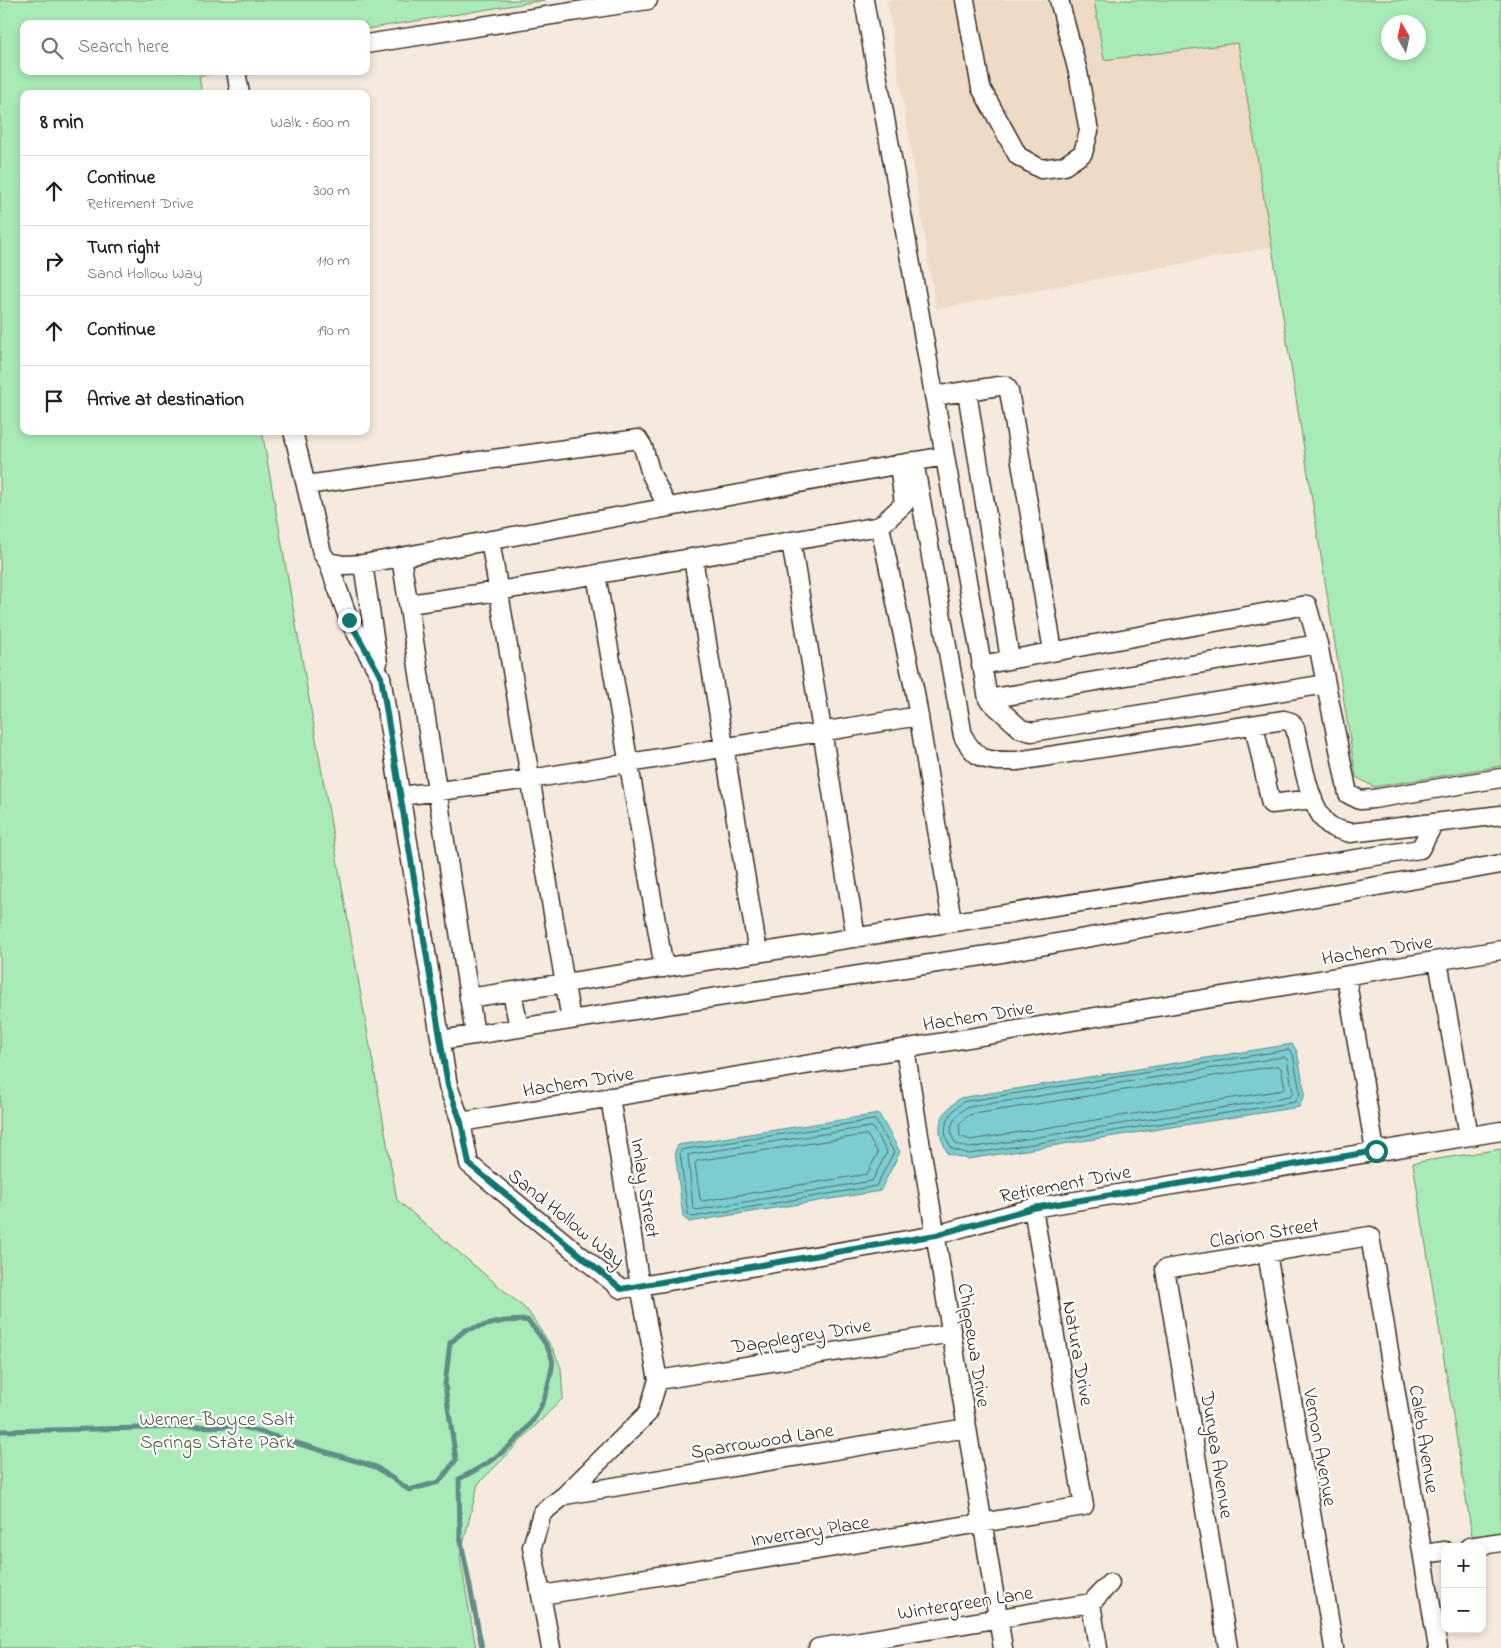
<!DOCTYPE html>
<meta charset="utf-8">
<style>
:root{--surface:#fff;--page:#f2f2f2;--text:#202124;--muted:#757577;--line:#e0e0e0}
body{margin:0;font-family:"Indie Flower",sans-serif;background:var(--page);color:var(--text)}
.controls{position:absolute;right:15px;bottom:15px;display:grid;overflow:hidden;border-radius:10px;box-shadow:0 2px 8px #0003}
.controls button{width:45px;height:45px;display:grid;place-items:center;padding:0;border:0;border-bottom:1px solid var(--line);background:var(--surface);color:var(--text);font:25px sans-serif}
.compass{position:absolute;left:1381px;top:15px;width:45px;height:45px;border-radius:50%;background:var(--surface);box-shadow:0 2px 8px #0003;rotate:351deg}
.stop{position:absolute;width:15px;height:15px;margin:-11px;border:4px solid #0f766e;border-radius:50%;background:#fff}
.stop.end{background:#0f766e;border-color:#fff;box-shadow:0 1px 5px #0008}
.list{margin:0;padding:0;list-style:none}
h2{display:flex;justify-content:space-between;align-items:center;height:65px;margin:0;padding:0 20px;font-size:21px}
h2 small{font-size:16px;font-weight:400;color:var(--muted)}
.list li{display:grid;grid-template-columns:32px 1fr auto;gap:15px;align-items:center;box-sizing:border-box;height:70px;padding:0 20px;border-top:1px solid var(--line)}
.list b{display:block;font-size:19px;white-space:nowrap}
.list p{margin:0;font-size:16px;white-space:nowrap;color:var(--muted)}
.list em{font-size:16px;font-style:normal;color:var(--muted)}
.icon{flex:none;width:28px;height:28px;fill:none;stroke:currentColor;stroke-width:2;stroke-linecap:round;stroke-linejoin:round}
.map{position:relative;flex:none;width:1501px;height:1648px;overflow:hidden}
.search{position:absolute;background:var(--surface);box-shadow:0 2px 8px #0003;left:20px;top:20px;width:350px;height:55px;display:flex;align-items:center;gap:12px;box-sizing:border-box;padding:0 18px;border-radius:10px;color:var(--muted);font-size:19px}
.panel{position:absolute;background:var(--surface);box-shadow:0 2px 8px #0003;left:20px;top:90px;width:350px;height:345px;border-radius:10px}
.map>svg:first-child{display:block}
.built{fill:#eedbc6}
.green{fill:#a8ebb6;stroke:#728a6a;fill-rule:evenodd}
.water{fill:#7bcdd1;stroke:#618c89}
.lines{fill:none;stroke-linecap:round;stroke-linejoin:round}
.shore{stroke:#556b66;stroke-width:1}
.stream{stroke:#618c89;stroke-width:5}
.minor-casing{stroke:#3b2a1e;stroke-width:21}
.minor{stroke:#fff;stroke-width:18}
.route{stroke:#0f766e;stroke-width:6}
.labels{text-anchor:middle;stroke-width:4.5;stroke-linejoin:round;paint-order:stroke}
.street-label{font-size:20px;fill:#3b2a1e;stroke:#fff}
.park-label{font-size:20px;fill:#565a44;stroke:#fff}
</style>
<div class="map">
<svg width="1501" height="1648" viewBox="0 0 1501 1648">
<rect width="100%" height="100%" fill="#f5eadd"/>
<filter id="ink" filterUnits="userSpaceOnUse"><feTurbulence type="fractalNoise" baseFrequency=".02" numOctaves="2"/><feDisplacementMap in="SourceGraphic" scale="10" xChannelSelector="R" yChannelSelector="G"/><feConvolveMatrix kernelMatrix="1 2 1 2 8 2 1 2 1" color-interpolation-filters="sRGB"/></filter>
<g filter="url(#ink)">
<path class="built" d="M887 0H1094L1104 60 1238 43 1272 247 936 309Z"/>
<path class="green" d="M0 0H545L366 29V24H24V71H224L199 76 202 94H24V431H262L397 1200 528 1311 553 1349 561 1368 563 1398 478 1484 460 1557 476 1648H0Z
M1094 0H1501V766L1374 787 1356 777 1272 247 1238 43 1104 60ZM1388 22H1418V52H1388Z
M1501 1149V1532L1472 1536 1413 1163Z"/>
<path class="water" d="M1292 1044 1297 1051 1305 1094 1299 1107 968 1159 948 1154C934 1127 938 1116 960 1098Z
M879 1114 900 1152 880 1191 689 1222 683 1217 675 1151 678 1145Z"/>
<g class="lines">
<path class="shore" d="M1289 1050 1293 1054 1300 1093 1295 1102 969 1154 952 1149C939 1130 946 1115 963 1102Z
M1285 1057 1287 1059 1293 1092 1290 1097 969 1148 956 1144C946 1129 953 1118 965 1108Z
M1278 1066 1281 1068 1285 1088 1283 1090 970 1140 960 1136 959 1124 969 1115Z
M875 1120 894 1152 876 1186 692 1217 688 1214 680 1153 682 1150Z
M872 1127 887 1152 872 1181 696 1210 693 1208 688 1155Z
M867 1135 878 1153 867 1174 702 1201 700 1199 695 1164 697 1161Z"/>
<path class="stream" d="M0 1431 240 1426 376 1467 409 1490 439 1482 456 1460 445 1385 450 1343 465 1330 504 1321 527 1320C537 1331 548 1344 552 1359 554 1365 550 1375 549 1381 541 1429 499 1459 459 1479L460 1536 482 1648"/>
<g class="minor-casing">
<path id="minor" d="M864 0 988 699 1318 644 1348 794 1360 800 1373 799 1501 778
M965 0 981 88 1018 156 1041 169 1064 166 1083 153 1089 131 1078 72 1059 0
M366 44 648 0
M236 71 240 94
M967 392 1010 659
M934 396 999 386H1006L1009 391 1053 651
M293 431 322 553 328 562 344 565 363 564 944 456
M914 461 963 736C977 763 989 761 1017 761L1284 720 1291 722 1295 728C1301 753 1309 814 1332 827 1337 830 1345 831 1350 833L1501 815
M306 485 638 439 643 447 651 474 667 506
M880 526 915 693 952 922
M490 540 571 1020
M791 541 856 938
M401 557 475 1035
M693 558 758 953
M328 562 349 620 381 677 448 1086 461 1122 469 1164 621 1289 640 1286 658 1380 648 1413 565 1495 542 1513 532 1547 551 1648
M363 564 378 663
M596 574 664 968
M409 604 498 591 880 526 904 504 899 464
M981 665 1307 605 1318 644
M988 699 1021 729 1032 732 1326 684
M1254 725 1271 804 1313 799
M401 796 530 779 919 716
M1438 961 1469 1136
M1346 976 1375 1151
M512 992 519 1028
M469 998 1420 849 1434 823
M441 1040 1001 953 1501 864
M905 1049 1003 1648
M610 1097 640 1286 936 1235 1033 1208 1501 1131
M461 1122 1501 950
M1267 1253 1334 1648
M658 1380 952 1333
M565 1495 967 1428
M1469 1547 1501 1542
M1423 1554 1445 1551
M542 1595 1084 1506 1033 1208
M1091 1603 1098 1648
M818 1648 1091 1603 1110 1583
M1228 1648 1165 1269 1370 1236 1438 1648"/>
</g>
<use href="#minor" class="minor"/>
</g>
</g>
<g class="lines" filter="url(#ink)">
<path class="route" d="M349 620 381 677 448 1086 461 1122 469 1164 621 1289 936 1235 1033 1208 1376 1151"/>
</g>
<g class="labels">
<g class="street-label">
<text transform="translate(1377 949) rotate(-9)" y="7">Hachem Drive</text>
<text transform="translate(978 1015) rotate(-9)" y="7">Hachem Drive</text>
<text transform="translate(578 1081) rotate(-9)" y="7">Hachem Drive</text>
<text transform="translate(1065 1183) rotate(-11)" y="7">Retirement Drive</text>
<text transform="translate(646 1188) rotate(81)" y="7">Imlay Street</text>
<text transform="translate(567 1217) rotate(39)" y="7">Sand Hollow Way</text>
<text transform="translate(1264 1232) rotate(-9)" y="7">Clarion Street</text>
<text transform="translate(801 1335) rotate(-9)" y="7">Dapplegrey Drive</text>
<text transform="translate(975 1345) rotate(81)" y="7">Chippewa Drive</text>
<text transform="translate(1079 1353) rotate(80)" y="7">Natura Drive</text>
<text transform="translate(1425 1439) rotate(81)" y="7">Caleb Avenue</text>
<text transform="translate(762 1440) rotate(-9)" y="7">Sparrowood Lane</text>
<text transform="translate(1321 1447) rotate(80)" y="7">Vernon Avenue</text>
<text transform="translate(1218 1455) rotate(81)" y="7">Duryea Avenue</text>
<text transform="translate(810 1530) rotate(-9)" y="7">Inverrary Place</text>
<text transform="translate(965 1602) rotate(-9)" y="7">Wintergreen Lane</text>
</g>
<g class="park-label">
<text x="217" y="1425">Werner-Boyce Salt<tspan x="217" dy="23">Springs State Park</tspan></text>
</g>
</g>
</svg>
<div class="controls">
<button>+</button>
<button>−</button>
</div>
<svg class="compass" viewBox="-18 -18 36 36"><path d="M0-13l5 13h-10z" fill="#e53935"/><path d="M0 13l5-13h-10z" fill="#757577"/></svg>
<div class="stop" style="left:1376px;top:1151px"></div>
<div class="stop end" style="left:349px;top:620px"></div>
<div class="search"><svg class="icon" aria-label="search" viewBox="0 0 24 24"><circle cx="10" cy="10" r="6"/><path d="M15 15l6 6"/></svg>Search here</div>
<section class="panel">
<h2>8 min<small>Walk · 600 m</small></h2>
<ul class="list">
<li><svg class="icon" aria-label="ahead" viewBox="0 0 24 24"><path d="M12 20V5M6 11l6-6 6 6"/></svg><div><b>Continue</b><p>Retirement Drive</p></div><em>300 m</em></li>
<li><svg class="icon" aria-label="right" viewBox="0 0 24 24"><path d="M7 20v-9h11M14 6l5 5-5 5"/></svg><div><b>Turn right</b><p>Sand Hollow Way</p></div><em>110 m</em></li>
<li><svg class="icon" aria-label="ahead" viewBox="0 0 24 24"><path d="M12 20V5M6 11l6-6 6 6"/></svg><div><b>Continue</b></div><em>190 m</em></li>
<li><svg class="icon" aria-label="arrive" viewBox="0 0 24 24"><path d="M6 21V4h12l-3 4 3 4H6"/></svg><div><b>Arrive at destination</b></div></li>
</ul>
</section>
</div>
